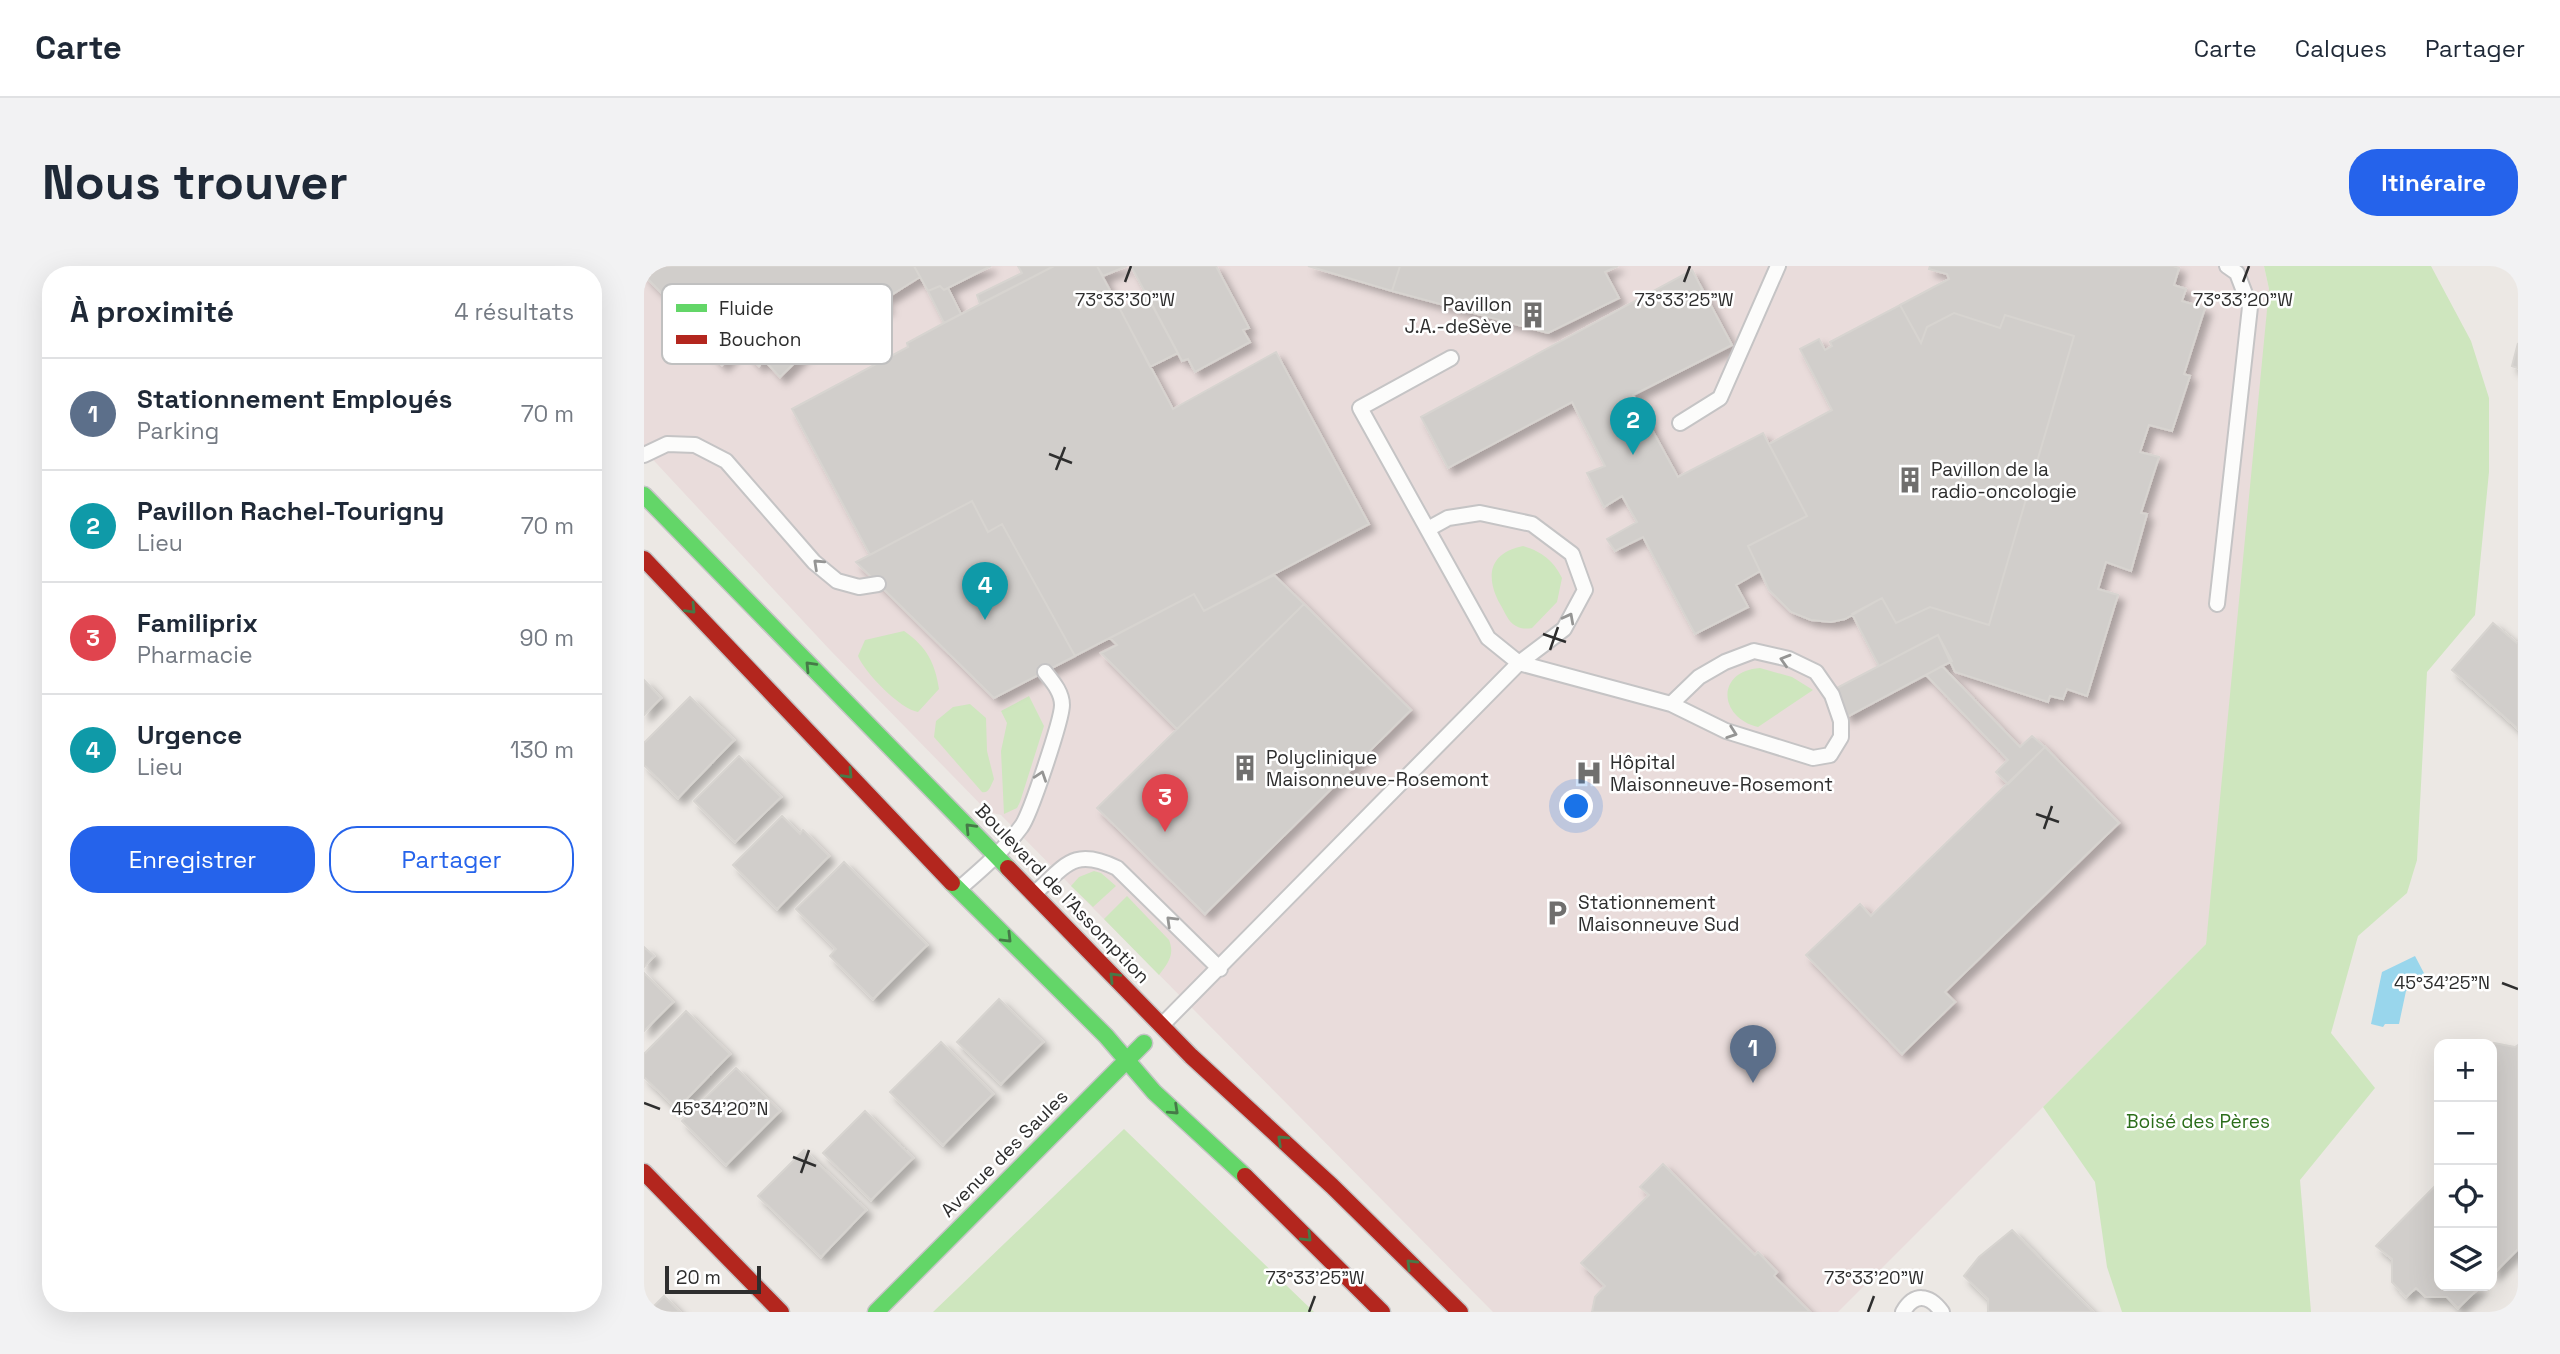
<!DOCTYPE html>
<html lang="fr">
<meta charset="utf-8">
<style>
:root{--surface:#fff;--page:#f2f2f3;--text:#1f2937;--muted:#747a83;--line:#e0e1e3;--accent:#2563eb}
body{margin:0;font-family:"Space Grotesk",sans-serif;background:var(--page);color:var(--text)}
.controls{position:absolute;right:21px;bottom:21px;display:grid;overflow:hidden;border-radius:14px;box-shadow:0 7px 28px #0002}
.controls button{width:63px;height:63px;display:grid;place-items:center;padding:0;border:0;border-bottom:2px solid var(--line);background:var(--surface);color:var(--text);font:35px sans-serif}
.scale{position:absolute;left:21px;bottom:18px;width:96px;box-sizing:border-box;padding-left:7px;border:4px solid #2e2e2e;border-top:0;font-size:19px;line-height:24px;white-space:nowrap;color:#2e2e2e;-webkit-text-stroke:5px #fff;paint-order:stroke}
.you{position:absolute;left:933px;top:541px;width:24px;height:24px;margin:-18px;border:5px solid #fff;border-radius:50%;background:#1a73e8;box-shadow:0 0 0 10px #1a73e833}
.badge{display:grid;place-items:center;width:46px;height:46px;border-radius:50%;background:var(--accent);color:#fff;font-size:23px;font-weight:700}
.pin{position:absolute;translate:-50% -58px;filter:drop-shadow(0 2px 4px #0008)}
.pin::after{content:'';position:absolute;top:37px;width:24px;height:21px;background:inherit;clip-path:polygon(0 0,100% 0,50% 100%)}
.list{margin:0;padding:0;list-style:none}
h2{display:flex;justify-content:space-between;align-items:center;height:91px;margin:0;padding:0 28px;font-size:30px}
h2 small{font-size:23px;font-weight:400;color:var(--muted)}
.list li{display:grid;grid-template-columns:46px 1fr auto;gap:21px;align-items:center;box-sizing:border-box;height:112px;padding:0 28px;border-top:2px solid var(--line)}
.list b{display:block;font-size:26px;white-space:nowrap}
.list p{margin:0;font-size:23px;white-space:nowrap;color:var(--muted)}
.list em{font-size:23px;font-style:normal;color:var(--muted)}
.actions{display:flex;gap:14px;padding:21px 28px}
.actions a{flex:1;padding:16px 0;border:2px solid var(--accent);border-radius:28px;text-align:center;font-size:24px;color:var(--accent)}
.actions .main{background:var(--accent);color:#fff}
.icon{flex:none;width:38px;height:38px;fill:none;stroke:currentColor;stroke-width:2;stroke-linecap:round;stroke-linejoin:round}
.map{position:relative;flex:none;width:1874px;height:1046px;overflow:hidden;border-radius:28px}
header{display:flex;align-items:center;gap:42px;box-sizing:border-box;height:98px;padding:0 35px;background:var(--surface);border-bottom:2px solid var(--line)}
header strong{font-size:33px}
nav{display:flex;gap:38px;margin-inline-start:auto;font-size:24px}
.intro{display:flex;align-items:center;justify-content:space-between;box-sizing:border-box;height:168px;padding:0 42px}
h1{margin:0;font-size:49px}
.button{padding:18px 32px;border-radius:28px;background:var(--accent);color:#fff;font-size:24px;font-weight:700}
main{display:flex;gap:42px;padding:0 42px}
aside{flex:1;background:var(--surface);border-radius:28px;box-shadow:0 7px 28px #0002}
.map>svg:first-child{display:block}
.medical{fill:#e9dcdb}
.green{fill:#cee6be}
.water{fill:#99d6ec}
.building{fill:#d1cecb;stroke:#d7d4d0;stroke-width:2;filter:url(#shadow)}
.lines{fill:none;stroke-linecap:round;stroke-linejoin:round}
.lane-casing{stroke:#c5c4c5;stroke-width:18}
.fast-casing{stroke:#c5c4c5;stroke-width:19}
.jam-casing{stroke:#c5c4c5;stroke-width:19}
.lane{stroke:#fcfcfb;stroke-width:14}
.fast{stroke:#63d668;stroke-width:16}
.jam{stroke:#b3261e;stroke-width:16}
.oneway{stroke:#959594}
.oneway2{stroke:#467a48}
.ticks{fill:none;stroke:#2e2e2e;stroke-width:2.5}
.labels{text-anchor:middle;stroke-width:5;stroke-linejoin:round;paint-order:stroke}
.poi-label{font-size:19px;fill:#2e2e2e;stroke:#fff;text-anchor:start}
.street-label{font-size:19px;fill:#2e2e2e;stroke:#fff}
.park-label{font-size:19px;fill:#2c6e1b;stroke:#fff}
.key{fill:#fff;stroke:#c0c0c0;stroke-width:2}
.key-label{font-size:19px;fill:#2e2e2e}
.ticks-label{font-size:18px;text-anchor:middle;fill:#2e2e2e;stroke:#fff;stroke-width:5;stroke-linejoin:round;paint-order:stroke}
</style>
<header>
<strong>Carte</strong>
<nav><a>Carte</a><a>Calques</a><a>Partager</a></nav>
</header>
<div class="intro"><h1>Nous trouver</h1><a class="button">Itinéraire</a></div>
<main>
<aside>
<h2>À proximité<small>4 résultats</small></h2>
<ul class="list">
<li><span class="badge" style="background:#5c6f8a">1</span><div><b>Stationnement Employés</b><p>Parking</p></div><em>70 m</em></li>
<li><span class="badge" style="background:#0f9aa8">2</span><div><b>Pavillon Rachel-Tourigny</b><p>Lieu</p></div><em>70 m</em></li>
<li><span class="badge" style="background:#e0444e">3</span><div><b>Familiprix</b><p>Pharmacie</p></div><em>90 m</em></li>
<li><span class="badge" style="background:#0f9aa8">4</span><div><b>Urgence</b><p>Lieu</p></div><em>130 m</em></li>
</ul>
<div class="actions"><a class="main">Enregistrer</a><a>Partager</a></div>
</aside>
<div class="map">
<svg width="1874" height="1046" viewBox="0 0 1874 1046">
<defs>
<filter id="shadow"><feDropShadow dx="6" dy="6" stdDeviation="3.5" flood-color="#0004"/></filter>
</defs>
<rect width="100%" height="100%" fill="#ece8e4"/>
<path class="medical" d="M0 0H1620L1625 23 1591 441 1562 678 1194 1046H849L357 549 344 546 186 384 0 184Z"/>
<path class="green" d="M1620 0H1787L1827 75 1845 132V206L1831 349 1783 406 1773 594 1763 627 1714 670 1687 767 1731 822 1656 914 1667 1046H1478L1463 1001 1451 916 1399 841 1562 678 1625 23Z
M879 280C898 286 909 294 918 312L913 336 888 362C883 363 877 363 872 360 864 356 861 346 856 338 841 310 845 287 879 280Z
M260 365C283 381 291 397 295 423L274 446C256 443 221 407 214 390L221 374Z
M1116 402 1148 411 1169 424 1114 461C1074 451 1072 405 1116 402Z
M385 430 400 460 376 536 373 542 360 548 357 485 363 457 357 445Z
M326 438 342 452 343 485 350 513C347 519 345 528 338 526L290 471 292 455 309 441Z
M450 605 457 607 472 620 449 641 427 620 435 611Z
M483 630 525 674C531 689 524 697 515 709L460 653Z
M480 863 670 1046H289Z"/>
<path class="water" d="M1771 690 1783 713 1762 725 1755 758H1741L1739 761 1727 758 1738 706Z"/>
<path class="building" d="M0 0H270L276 11 238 35 244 41 165 83 136 111 120 94 115 100 96 81 78 99 62 83 67 78 0 9Z
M270 0H347L300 24 296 20 284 25Z
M374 0H410L336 38 333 29 378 7Z
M410 0H453L529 143 632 86 725 258 560 345 550 328 431 390 358 258 344 266 328 235 226 289 148 143 264 81 263 77 300 57Z
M453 0H483L459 10Z
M487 0H572L605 62 599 64 606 76 551 106 544 93 538 95Z
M664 0H756L748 25Z
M756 0H974L961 6 975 32 904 67 748 25Z
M1286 0H1529L1535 2 1530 19 1542 23 1538 35 1561 42 1540 108 1546 110 1528 165 1505 159 1496 186 1515 191 1497 247 1503 248 1487 305 1462 296 1454 323 1474 329 1443 430 1423 423 1419 433 1406 430 1404 436 1311 406 1294 369 1235 400 1208 348 1238 332 1252 357 1286 341 1345 359 1430 70 1361 49 1356 62 1310 47 1283 61 1277 77 1256 39 1305 13 1303 8 1285 3Z
M1048 4 1088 79 989 129 1034 211 1119 167 1163 250 1104 280 1116 305 1092 319 1104 341 1051 368 999 271 971 285 963 273 993 256 978 230 960 241 943 207 961 200 928 136 804 202 777 151Z
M296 20 300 24 304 22 317 48 300 57 284 25Z
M503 29 534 87 506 101 476 43Z
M1256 39 1277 77 1283 61 1310 47 1356 62 1361 49 1430 70 1345 359 1286 341 1252 357 1238 332 1201 353 1187 356 1167 354 1147 346 1125 324 1104 280 1163 250 1125 178 1188 144 1156 83 1175 73 1181 84 1188 80 1186 76Z
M1874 77V102L1868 100Z
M328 235 344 266 358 258 431 390 350 432 212 296Z
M630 309 660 338 533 463 457 387 473 379 466 372 550 328 560 345Z
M660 338 767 444 561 648 453 542Z
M1849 357 1874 378V463L1808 404Z
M1294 369 1308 395 1203 451 1189 424Z
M1298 400 1376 481 1388 470 1401 481 1364 518 1352 506 1364 494 1282 409Z
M0 414 17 432 0 449Z
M46 431 90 474 34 532 0 499V477Z
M1401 481 1475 557 1301 726 1311 736 1258 788 1162 689 1216 638 1227 650Z
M95 490 137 531 91 576 50 535Z
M138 550 156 568 159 564 185 590 133 643 89 599Z
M200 596 283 679 229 733 186 690 192 683 152 643Z
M0 681 10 690 0 701Z
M0 707 29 736 0 765Z
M355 733 399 776 357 818 313 776Z
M42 745 86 788 33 843 0 811V788Z
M297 776 349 828 299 879 246 826Z
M1850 777 1871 781 1874 779V983L1848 1009V787Z
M92 802 136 845 82 899 38 855Z
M221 845 269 892 227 934 179 887Z
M160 884 222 944 177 991 114 930Z
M1019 898 1111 989 1114 986 1133 1006 1130 1010 1166 1046H948L951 1031 961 1020 937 997 1005 929 996 921Z
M1795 916V1020H1837L1814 1042 1803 1031H1782L1772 1022 1762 1031 1748 1016V993L1732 980Z
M1368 964 1449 1046H1344V1033L1320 1010 1335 991Z
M20 1030 36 1046H4Z"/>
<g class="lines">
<g class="lane-casing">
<path id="lane" d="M807 92 716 142 844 372 875 397 1027 438 1082 465 1169 492 1186 489 1197 471V455L1188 429 1172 406 1145 393 1110 385 1081 396 1055 411 1027 438
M1036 157 1076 132 1134 0
M0 189 23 178 51 179 82 195 170 296 193 315 215 321 234 318
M1573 338 1606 41 1593 7 1583 0
M316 622C338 603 360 584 377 561 386 550 418 453 418 439 418 426 408 415 401 406
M391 627C422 599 430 581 473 602L576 703
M519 758 875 397 920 363 941 324 928 288 888 258 836 247 804 252 784 263
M1259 1046C1270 1027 1285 1028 1298 1046"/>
</g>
<g class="fast-casing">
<path id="fast" d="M0 229 364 602
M308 617 462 770 510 826 601 910
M232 1046 500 777"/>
</g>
<g class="jam-casing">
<path id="jam" d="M0 293 308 617
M364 602 547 790 688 920 816 1046
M0 906 137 1046
M601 910 738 1046"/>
</g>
<use href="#lane" class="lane"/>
<use href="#fast" class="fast"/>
<use href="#jam" class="jam"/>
</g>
<defs><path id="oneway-chevron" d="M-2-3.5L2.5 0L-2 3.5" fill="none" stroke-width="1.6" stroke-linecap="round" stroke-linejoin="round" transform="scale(1.75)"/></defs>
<g class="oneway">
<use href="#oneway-chevron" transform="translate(174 298) rotate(-137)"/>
<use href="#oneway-chevron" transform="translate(925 352) rotate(-62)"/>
<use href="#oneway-chevron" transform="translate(1141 394) rotate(-163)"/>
<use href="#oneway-chevron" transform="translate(1088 467) rotate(19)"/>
<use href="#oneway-chevron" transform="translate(397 510) rotate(-71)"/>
<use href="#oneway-chevron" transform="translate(527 655) rotate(-136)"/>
</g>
<g class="oneway2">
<use href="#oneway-chevron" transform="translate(47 343) rotate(46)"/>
<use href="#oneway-chevron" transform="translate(166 400) rotate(-134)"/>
<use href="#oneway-chevron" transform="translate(204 508) rotate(46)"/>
<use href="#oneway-chevron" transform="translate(326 562) rotate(-134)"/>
<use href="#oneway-chevron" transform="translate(363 672) rotate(45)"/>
<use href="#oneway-chevron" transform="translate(470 711) rotate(-134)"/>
<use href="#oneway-chevron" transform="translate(530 844) rotate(43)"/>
<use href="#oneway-chevron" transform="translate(638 874) rotate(-137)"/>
<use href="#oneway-chevron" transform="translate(663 971) rotate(45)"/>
<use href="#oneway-chevron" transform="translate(767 998) rotate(-135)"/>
</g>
<path class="ticks" d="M481 16 487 0M1040 16 1046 0M1599 16 1605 0M405 188 428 197M412 204 421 181M899 368 922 376M906 384 914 361M1392 548 1415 556M1400 563 1408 540M1858 717 1874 723M0 837 16 843M149 891 172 900M157 907 165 884M665 1046 671 1030M1224 1046 1230 1030"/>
<defs>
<g id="building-bare" transform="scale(2.1)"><path d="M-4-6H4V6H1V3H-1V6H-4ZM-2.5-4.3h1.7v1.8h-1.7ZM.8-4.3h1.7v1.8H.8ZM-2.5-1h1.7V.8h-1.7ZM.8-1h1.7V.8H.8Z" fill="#706f6e" stroke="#fff" stroke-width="2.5" paint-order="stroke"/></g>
<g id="hospital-bare" transform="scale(2.1)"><path d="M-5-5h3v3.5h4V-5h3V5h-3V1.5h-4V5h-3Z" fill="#706f6e" stroke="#fff" stroke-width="2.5" paint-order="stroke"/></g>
<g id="parking-bare" transform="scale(2.1)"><path d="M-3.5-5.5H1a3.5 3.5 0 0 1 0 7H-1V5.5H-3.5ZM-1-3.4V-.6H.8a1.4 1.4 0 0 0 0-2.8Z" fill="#706f6e" stroke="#fff" stroke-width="2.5" paint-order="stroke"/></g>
</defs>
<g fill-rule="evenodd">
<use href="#building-bare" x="889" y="49"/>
<use href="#building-bare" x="1266" y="214"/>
<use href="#building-bare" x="601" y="502"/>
<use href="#hospital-bare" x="945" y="507"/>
<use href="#parking-bare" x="913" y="647"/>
</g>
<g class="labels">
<g class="poi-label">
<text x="868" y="45" text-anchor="end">Pavillon<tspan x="868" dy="22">J.A.-deSève</tspan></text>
<text x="1287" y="210">Pavillon de la<tspan x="1287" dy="22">radio-oncologie</tspan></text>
<text x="622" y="498">Polyclinique<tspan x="622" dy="22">Maisonneuve-Rosemont</tspan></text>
<text x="966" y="503">Hôpital<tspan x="966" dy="22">Maisonneuve-Rosemont</tspan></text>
<text x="934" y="643">Stationnement<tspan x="934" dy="22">Maisonneuve Sud</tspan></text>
</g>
<g class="street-label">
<text transform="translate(419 627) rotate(46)" y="7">Boulevard de l'Assomption</text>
<text transform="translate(360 887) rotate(-45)" y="7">Avenue des Saules</text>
</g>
<g class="park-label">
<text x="1554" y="862">Boisé des Pères</text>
</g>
</g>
<rect x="18" y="18" width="230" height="80" rx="10" class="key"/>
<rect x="32" y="38" width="31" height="8" fill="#63d668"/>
<rect x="32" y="69" width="31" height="9" fill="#b3261e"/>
<g class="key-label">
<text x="75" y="49">Fluide</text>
<text x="75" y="80">Bouchon</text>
</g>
<g class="ticks-label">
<text x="481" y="40">73°33'30"W</text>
<text x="1040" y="40">73°33'25"W</text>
<text x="1599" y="40">73°33'20"W</text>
<text x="1798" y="723">45°34'25"N</text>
<text x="76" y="849">45°34'20"N</text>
<text x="671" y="1018">73°33'25"W</text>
<text x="1230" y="1018">73°33'20"W</text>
</g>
</svg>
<div class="controls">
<button>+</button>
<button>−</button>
<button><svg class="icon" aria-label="locate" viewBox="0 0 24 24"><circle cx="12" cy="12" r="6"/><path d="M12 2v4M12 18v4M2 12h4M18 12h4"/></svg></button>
<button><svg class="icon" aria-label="layers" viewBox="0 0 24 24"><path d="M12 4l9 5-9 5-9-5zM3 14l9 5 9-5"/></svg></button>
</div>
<div class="scale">20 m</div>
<div class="you"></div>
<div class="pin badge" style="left:1109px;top:817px;background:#5c6f8a">1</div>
<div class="pin badge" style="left:989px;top:189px;background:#0f9aa8">2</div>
<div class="pin badge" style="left:521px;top:566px;background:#e0444e">3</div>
<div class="pin badge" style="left:341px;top:354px;background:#0f9aa8">4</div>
</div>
</main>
